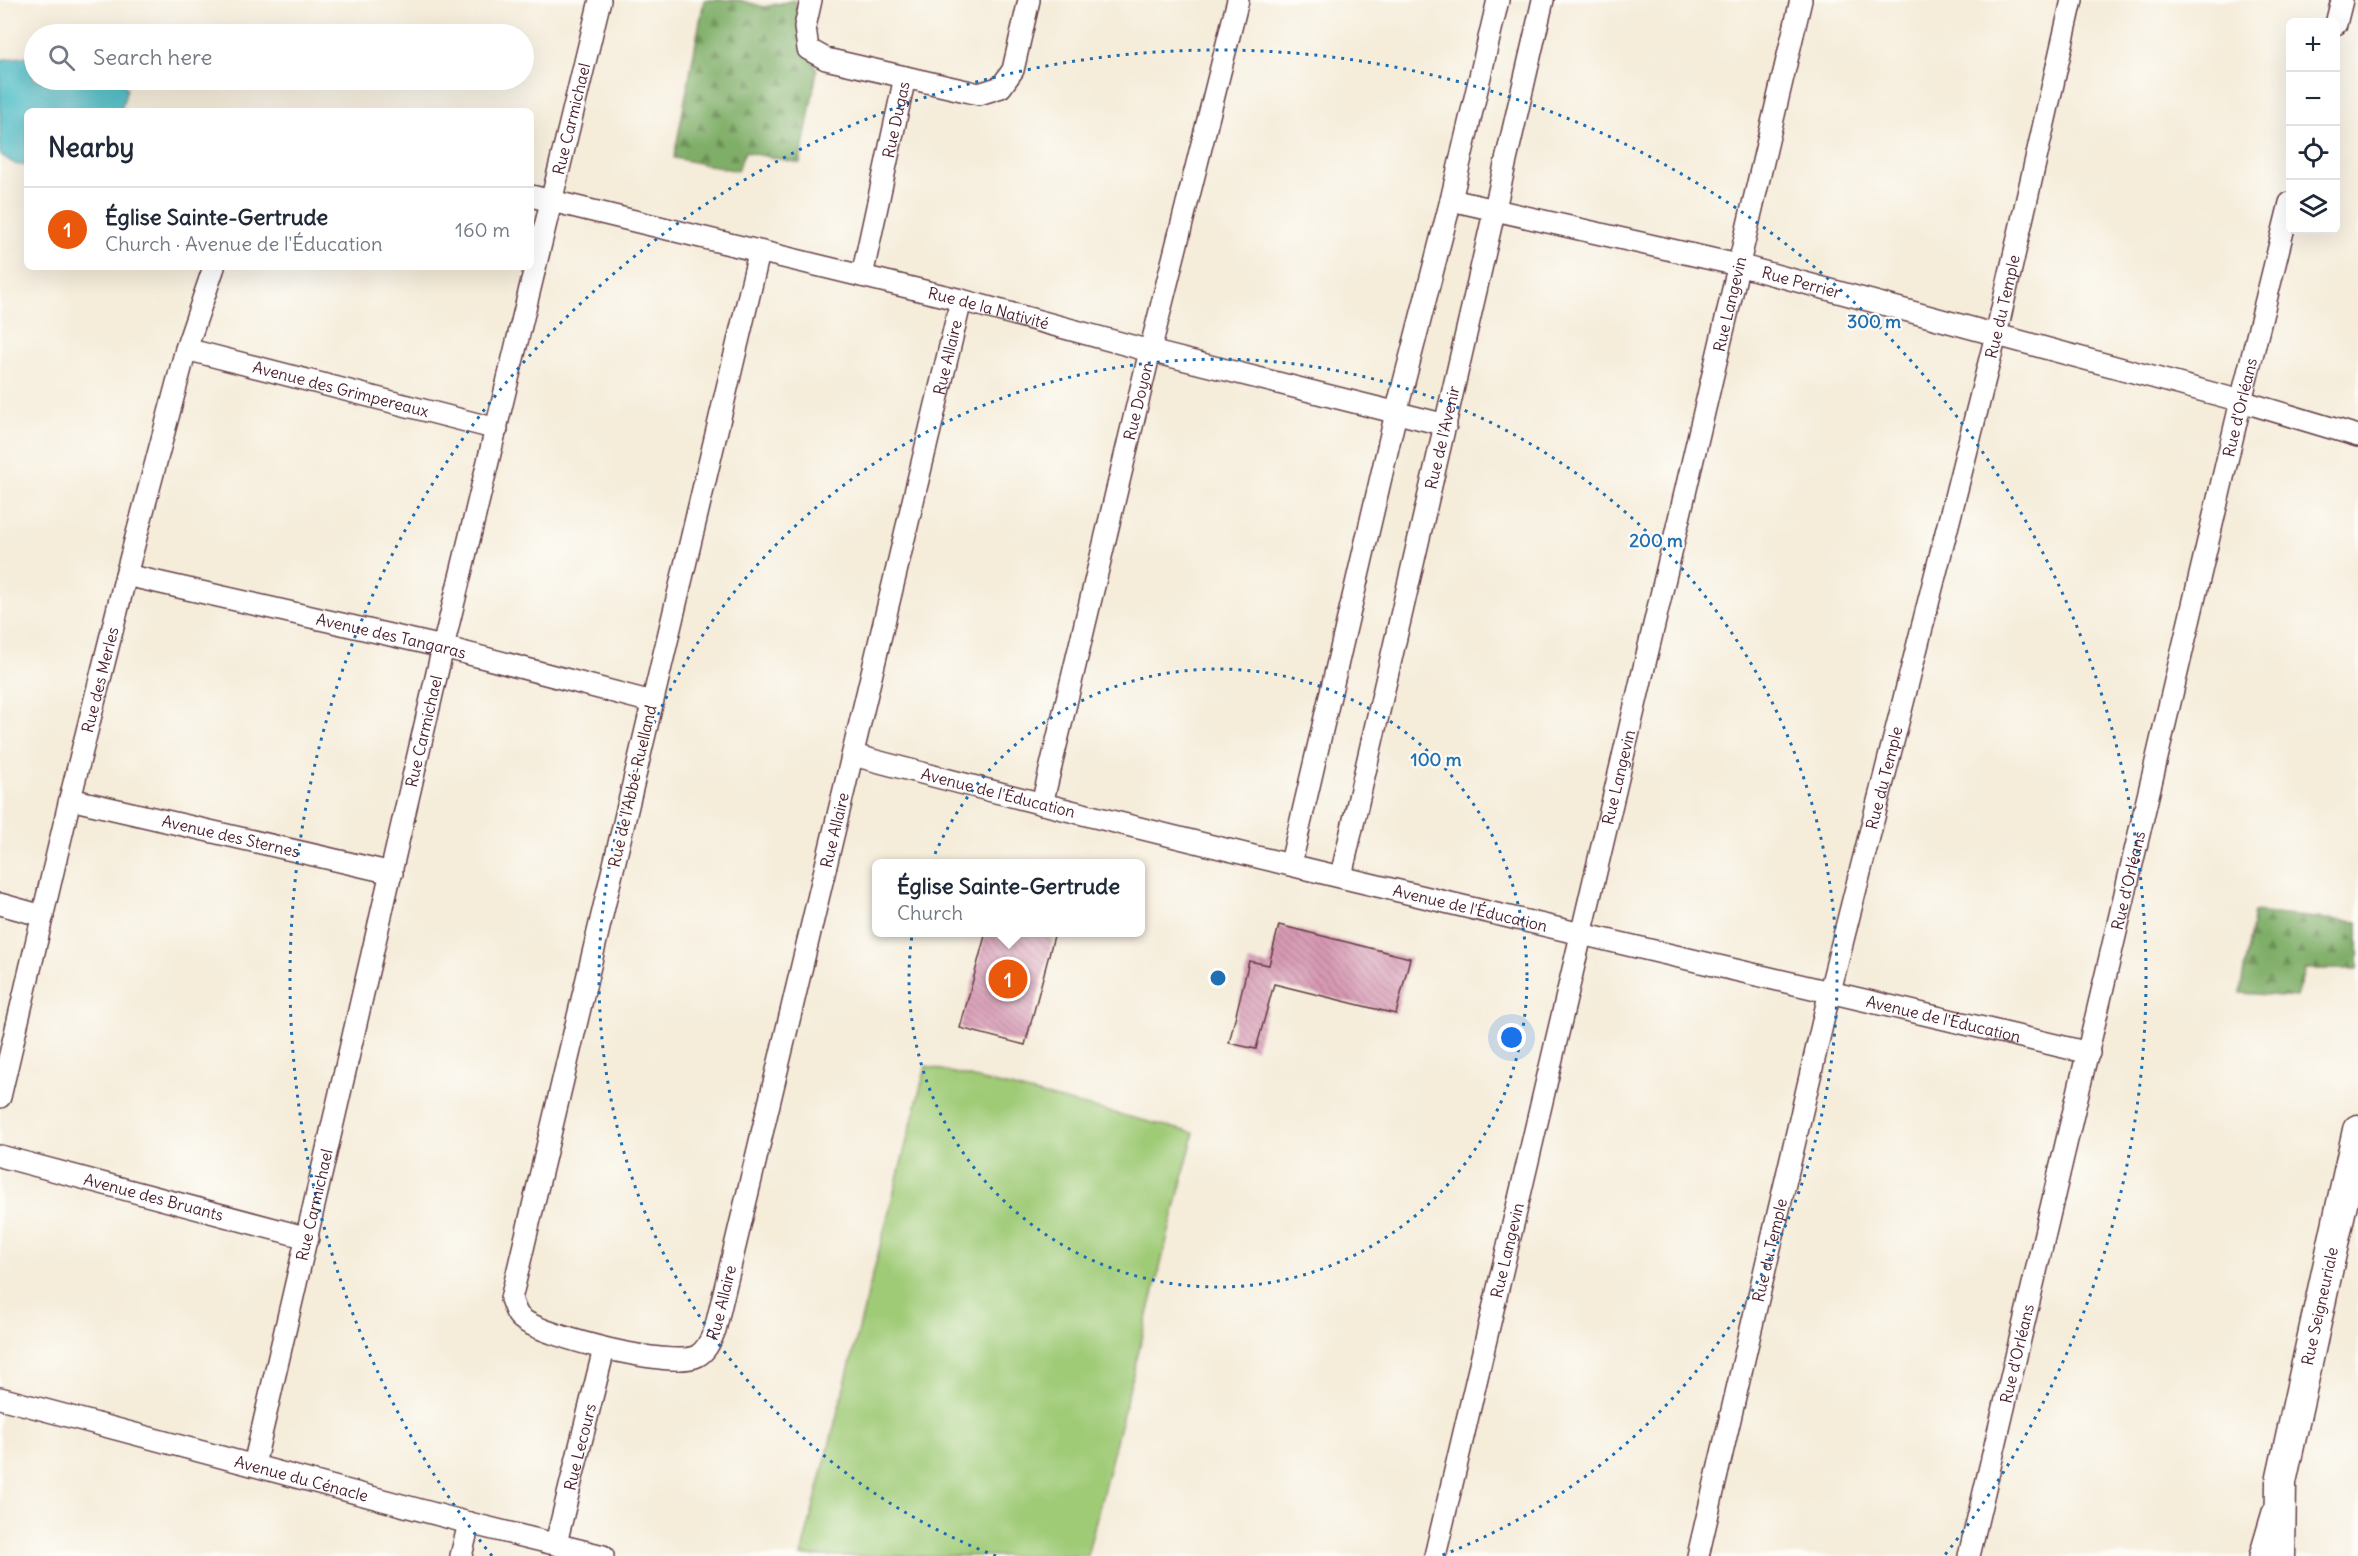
<!DOCTYPE html>
<meta charset="utf-8">
<style>
:root{--surface:#fff;--page:#f2f2f3;--text:#1f2937;--muted:#747a83;--line:#e0e1e3;--accent:#ea580c}
body{margin:0;font-family:Delius,sans-serif;background:var(--page);color:var(--text)}
.controls{position:absolute;right:18px;top:18px;display:grid;overflow:hidden;border-radius:9px;box-shadow:0 6px 24px #0002}
.controls button{width:54px;height:54px;display:grid;place-items:center;padding:0;border:0;border-bottom:2px solid var(--line);background:var(--surface);color:var(--text);font:30px sans-serif}
.you{position:absolute;left:1512px;top:1038px;width:21px;height:21px;margin:-15px;border:4px solid #fff;border-radius:50%;background:#1a73e8;box-shadow:0 0 0 9px #1a73e833}
.badge{display:grid;place-items:center;width:39px;height:39px;border-radius:50%;background:var(--accent);color:#fff;font-size:20px;font-weight:700}
.pin{position:absolute;translate:-50% -50%;border:3px solid #fff;box-shadow:0 2px 6px #0006}
.popup{position:absolute;left:872px;top:859px;width:273px;height:78px;box-sizing:border-box;display:grid;place-content:center;border-radius:9px;background:var(--surface);filter:drop-shadow(0 2px 4px #0005);font-size:20px;white-space:nowrap;color:var(--muted)}
.popup b{font-size:22px;color:var(--text)}
.popup::after{content:'';position:absolute;left:50%;top:100%;margin-left:-12px;border:12px solid transparent;border-top-color:var(--surface)}
.list{margin:0;padding:0;list-style:none}
h2{display:flex;justify-content:space-between;align-items:center;height:78px;margin:0;padding:0 24px;font-size:26px}
h2 small{font-size:20px;font-weight:400;color:var(--muted)}
.list li{display:grid;grid-template-columns:39px 1fr auto;gap:18px;align-items:center;box-sizing:border-box;height:84px;padding:0 24px;border-top:2px solid var(--line)}
.list b{display:block;font-size:22px;white-space:nowrap}
.list p{margin:0;font-size:20px;white-space:nowrap;color:var(--muted)}
.list em{font-size:20px;font-style:normal;color:var(--muted)}
.icon{flex:none;width:33px;height:33px;fill:none;stroke:currentColor;stroke-width:2;stroke-linecap:round;stroke-linejoin:round}
.map{position:relative;flex:none;width:2358px;height:1556px;overflow:hidden}
.search{position:absolute;background:var(--surface);box-shadow:0 6px 24px #0002;left:24px;top:24px;width:510px;height:66px;display:flex;align-items:center;gap:15px;box-sizing:border-box;padding:0 21px;border-radius:33px;color:var(--muted);font-size:22px}
.panel{position:absolute;background:var(--surface);box-shadow:0 6px 24px #0002;left:24px;top:108px;width:510px;height:162px;border-radius:9px}
.map>svg:first-child{display:block}
.forest{fill:url(#forest-firs);stroke:#646649;stroke-width:1.5}
.park{fill:#9fca76;stroke:#747450;stroke-width:1.5}
.water{fill:#50bec7;stroke:#4d6e79;stroke-width:1.5}
.building{fill:url(#building-back-hatch)}
.lines{fill:none;stroke-linecap:round;stroke-linejoin:round}
.street-casing{stroke:#643e45;stroke-width:24}
.secondary-casing{stroke:#643e45;stroke-width:33}
.street{stroke:#fff;stroke-width:21}
.secondary{stroke:#fff;stroke-width:30}
.ring{fill:none;stroke:#1f6fb2;stroke-width:3;stroke-dasharray:3 6}
.labels{text-anchor:middle;stroke-width:4.5;stroke-linejoin:round;paint-order:stroke}
.street-label{font-size:16px;fill:#4a1f2b;stroke:#fdfcf7}
.centre{fill:#1f6fb2;stroke:#fdfcf7;stroke-width:3}
.ring-label{font-size:18px;text-anchor:middle;font-weight:bold;fill:#1f6fb2;stroke:#fdfcf7;stroke-width:4.5;stroke-linejoin:round;paint-order:stroke}
</style>
<div class="map">
<svg width="2358" height="1556" viewBox="0 0 2358 1556">
<defs>
<pattern id="forest-firs" width="22" height="20" patternUnits="userSpaceOnUse" patternTransform="scale(1.5)"><rect width="22" height="20" fill="#7fae67"/><path d="M5 1l3.5 6h-7zM16 11l3.5 6h-7z" fill="#6a8d55"/></pattern>
<pattern id="building-back-hatch" width="6" height="6" patternUnits="userSpaceOnUse" patternTransform="scale(1.5)"><rect width="6" height="6" fill="#d79ab4"/><path d="M-1 5l2 2M0 0l6 6M5-1l2 2" fill="none" stroke="#b07d93"/></pattern>
</defs>
<rect width="100%" height="100%" fill="#fdfcf7"/>
<filter id="ink" filterUnits="userSpaceOnUse"><feTurbulence type="fractalNoise" baseFrequency=".0167" numOctaves="2"/><feDisplacementMap in="SourceGraphic" scale="12" xChannelSelector="R" yChannelSelector="G"/><feConvolveMatrix kernelMatrix="1 2 1 2 8 2 1 2 1" color-interpolation-filters="sRGB"/></filter>
<filter id="wash" filterUnits="userSpaceOnUse"><feTurbulence type="fractalNoise" baseFrequency=".008" numOctaves="4" result="noise"/><feDisplacementMap in="SourceGraphic" scale="24" xChannelSelector="R" yChannelSelector="G"/><feGaussianBlur stdDeviation="1.35" result="paint"/><feColorMatrix in="noise" values="0 0 0 0 0 0 0 0 0 0 0 0 0 0 0 0 0 1.4 0 .05"/><feComposite in="paint" operator="in"/></filter>
<g filter="url(#wash)">
<rect width="100%" height="100%" fill="#f5ecd9"/>
<path class="forest" d="M704 0H739L764 7 795 0 817 71 800 163 745 152 737 171 674 158Z
M2254 912 2358 922V969H2305L2296 997 2240 993Z"/>
<path class="park" d="M926 1066 1194 1133 1087 1556H801Z"/>
<path class="water" d="M30 56 34 57V80H112L123 83 127 88 121 111H27V166L15 164 0 154V60Z"/>
<g id="blocks">
<path class="building" d="M1279 925 1410 958 1396 1014 1274 984 1256 1049 1229 1043 1249 961 1269 965Z
M986 932H1055L1025 1045 960 1028Z"/>
</g>
</g>
<g filter="url(#ink)">
<use href="#blocks" fill-opacity="0" stroke="#643e45" stroke-width="1.5"/>
<g class="lines">
<g class="street-casing">
<g id="street">
<path d="M811 0 805 27 808 49 826 59 905 77"/>
<path d="M2336 24 2342 0"/>
<path id="s1" d="M531 196 961 300 1150 351 1446 425"/>
<path id="s2" d="M1451 200 1738 265 2241 401 2358 436"/>
<path id="s3" d="M759 253 511 1299C514 1306 516 1315 522 1319 545 1337 672 1369 697 1356 707 1351 711 1339 715 1330L961 300"/>
<path id="s4" d="M862 276 905 77 979 94 1001 87 1013 70 1029 0"/>
<path id="s5" d="M186 349 497 429"/>
<path id="s6" d="M126 575 443 647 652 702"/>
<path id="s7" d="M853 755C1262 863 1676 955 2089 1053"/>
<path id="s8" d="M70 799 392 873"/>
<path id="s9" d="M1042 804 1150 351 1238 0"/>
<path d="M1291 863 1396 413 1451 200 1498 0"/>
<path id="s10" d="M1341 876 1543 0"/>
<path d="M0 904 43 916"/>
<path id="s11" d="M0 1097 70 799 126 575 186 349 214 267"/>
<path id="s12" d="M0 1156 308 1238"/>
<path id="s13" d="M0 1398 469 1523 603 1556"/>
<path id="s14" d="M254 1465 443 647 600 0"/>
<path id="s15" d="M556 1543 604 1349"/>
<path d="M461 1556 469 1523"/>
<path id="s16" d="M1435 1556 1801 0"/>
<path id="s17" d="M1698 1556 1830 991 1996 335 2072 0"/>
<path id="s18" d="M1969 1556 2241 401 2290 203"/>
<path d="M2260 1556 2273 1512"/>
</g>
</g>
<g class="secondary-casing">
<g id="secondary">
<path id="s19" d="M2280 1556 2281 1482 2358 1130"/>
</g>
</g>
<use href="#street" class="street"/>
<use href="#secondary" class="secondary"/>
</g>
</g>
<g class="ring">
<circle cx="1218" cy="978" r="309"/>
<path d="M996 1556A619 619 0 1 1 1440 1556"/>
<path d="M492 1556A928 928 0 1 1 1944 1556"/>
</g>
<g class="labels">
<g class="street-label">
<text dy="6" stroke="none"><textPath href="#s14" startOffset="1383">Rue Carmichael</textPath></text>
<text dy="6" stroke="none"><textPath href="#s4" startOffset="160">Rue Dugas</textPath></text>
<text dy="6" stroke="none"><textPath href="#s2" startOffset="360">Rue Perrier</textPath></text>
<text dy="6" stroke="none"><textPath href="#s16" startOffset="1286">Rue Langevin</textPath></text>
<text dy="6" stroke="none"><textPath href="#s17" startOffset="1286">Rue du Temple</textPath></text>
<text dy="6" stroke="none"><textPath href="#s1" startOffset="471">Rue de la Nativité</textPath></text>
<text dy="6" stroke="none"><textPath href="#s3" startOffset="2312">Rue Allaire</textPath></text>
<text dy="6" stroke="none"><textPath href="#s5" startOffset="160">Avenue des Grimpereaux</textPath></text>
<text dy="6" stroke="none"><textPath href="#s9" startOffset="414">Rue Doyon</textPath></text>
<text dy="6" stroke="none"><textPath href="#s18" startOffset="1180">Rue d'Orléans</textPath></text>
<text dy="6" stroke="none"><textPath href="#s10" startOffset="450">Rue de l'Avenir</textPath></text>
<text dy="6" stroke="none"><textPath href="#s6" startOffset="272">Avenue des Tangaras</textPath></text>
<text dy="6" stroke="none"><textPath href="#s11" startOffset="429">Rue des Merles</textPath></text>
<text dy="6" stroke="none"><textPath href="#s14" startOffset="753">Rue Carmichael</textPath></text>
<text dy="6" stroke="none"><textPath href="#s16" startOffset="800">Rue Langevin</textPath></text>
<text dy="6" stroke="none"><textPath href="#s17" startOffset="800">Rue du Temple</textPath></text>
<text transform="translate(632 786) rotate(-77)" y="6">Rue de l'Abbé-Ruelland</text>
<text dy="6" stroke="none"><textPath href="#s7" startOffset="150">Avenue de l'Éducation</textPath></text>
<text dy="6" stroke="none"><textPath href="#s3" startOffset="1826">Rue Allaire</textPath></text>
<text dy="6" stroke="none"><textPath href="#s8" startOffset="165">Avenue des Sternes</textPath></text>
<text dy="6" stroke="none"><textPath href="#s18" startOffset="694">Rue d'Orléans</textPath></text>
<text dy="6" stroke="none"><textPath href="#s7" startOffset="636">Avenue de l'Éducation</textPath></text>
<text dy="6" stroke="none"><textPath href="#s7" startOffset="1122">Avenue de l'Éducation</textPath></text>
<text dy="6" stroke="none"><textPath href="#s12" startOffset="159">Avenue des Bruants</textPath></text>
<text dy="6" stroke="none"><textPath href="#s14" startOffset="267">Rue Carmichael</textPath></text>
<text dy="6" stroke="none"><textPath href="#s17" startOffset="314">Rue du Temple</textPath></text>
<text dy="6" stroke="none"><textPath href="#s16" startOffset="314">Rue Langevin</textPath></text>
<text dy="6" stroke="none"><textPath href="#s3" startOffset="1340">Rue Allaire</textPath></text>
<text dy="6" stroke="none"><textPath href="#s19" startOffset="254">Rue Seigneuriale</textPath></text>
<text dy="6" stroke="none"><textPath href="#s18" startOffset="208">Rue d'Orléans</textPath></text>
<text dy="6" stroke="none"><textPath href="#s15" startOffset="99">Rue Lecours</textPath></text>
<text dy="6" stroke="none"><textPath href="#s13" startOffset="312">Avenue du Cénacle</textPath></text>
</g>
</g>
<circle cx="1218" cy="978" r="9" class="centre"/>
<g class="ring-label">
<text x="1874" y="328">300 m</text>
<text x="1656" y="547">200 m</text>
<text x="1436" y="766">100 m</text>
</g>
</svg>
<div class="controls">
<button>+</button>
<button>−</button>
<button><svg class="icon" aria-label="locate" viewBox="0 0 24 24"><circle cx="12" cy="12" r="6"/><path d="M12 2v4M12 18v4M2 12h4M18 12h4"/></svg></button>
<button><svg class="icon" aria-label="layers" viewBox="0 0 24 24"><path d="M12 4l9 5-9 5-9-5zM3 14l9 5 9-5"/></svg></button>
</div>
<div class="you"></div>
<div class="pin badge" style="left:1008px;top:979px">1</div>
<div class="popup"><b>Église Sainte-Gertrude</b>Church</div>
<div class="search"><svg class="icon" aria-label="search" viewBox="0 0 24 24"><circle cx="10" cy="10" r="6"/><path d="M15 15l6 6"/></svg>Search here</div>
<section class="panel">
<h2>Nearby<small></small></h2>
<ul class="list">
<li><span class="badge">1</span><div><b>Église Sainte-Gertrude</b><p>Church · Avenue de l'Éducation</p></div><em>160 m</em></li>
</ul>
</section>
</div>
